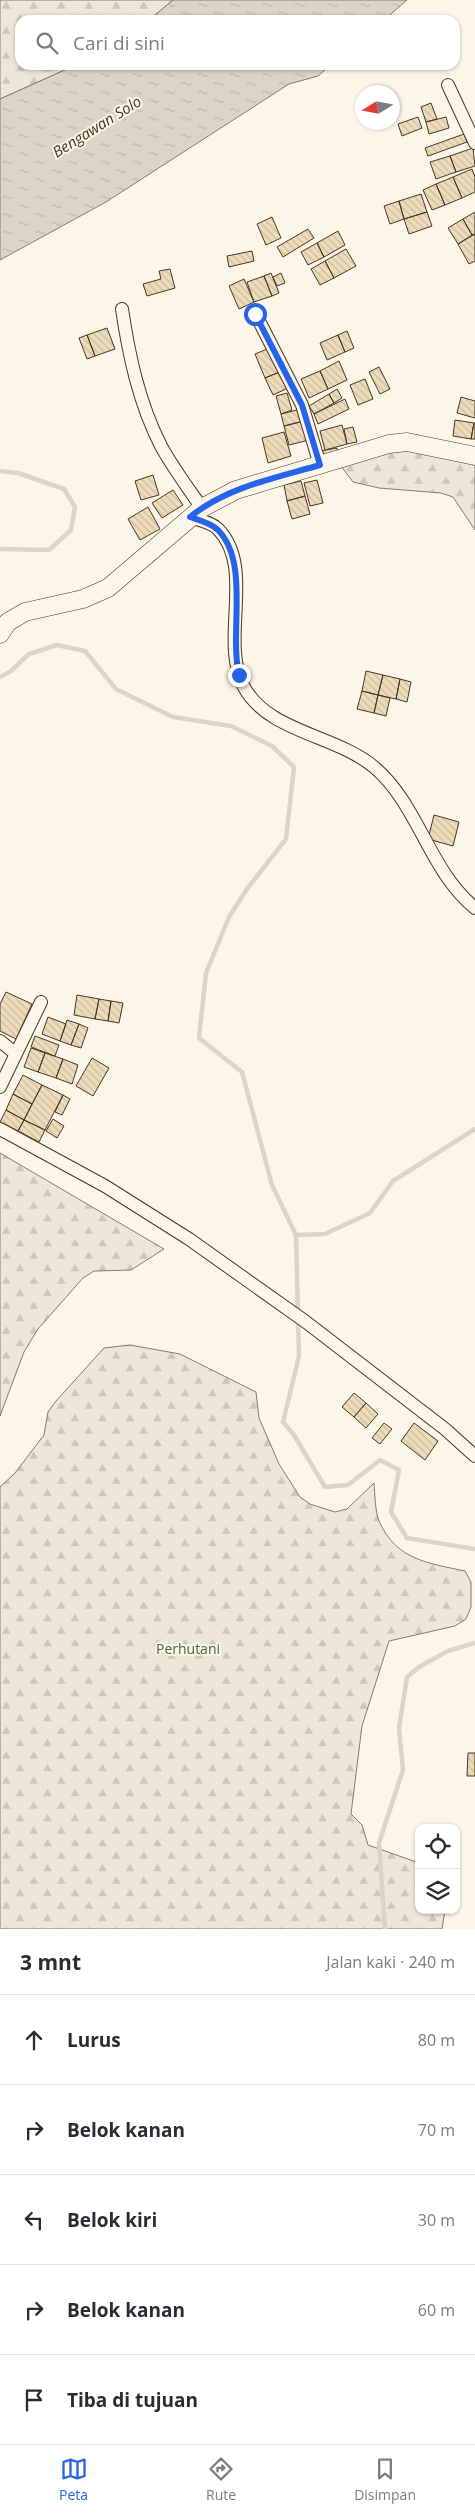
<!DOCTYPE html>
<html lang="id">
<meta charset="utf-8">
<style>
:root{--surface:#fff;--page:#f7f7f7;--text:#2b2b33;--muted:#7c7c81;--line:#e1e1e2;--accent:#2563eb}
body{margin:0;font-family:"Open Sans",sans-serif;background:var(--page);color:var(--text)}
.controls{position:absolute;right:15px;bottom:15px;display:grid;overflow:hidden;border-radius:10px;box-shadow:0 1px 4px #0004}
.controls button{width:45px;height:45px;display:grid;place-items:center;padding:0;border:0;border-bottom:1px solid var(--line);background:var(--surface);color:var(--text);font:25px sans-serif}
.compass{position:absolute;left:355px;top:85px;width:45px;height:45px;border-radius:50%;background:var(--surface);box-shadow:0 1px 4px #0004;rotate:259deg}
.stop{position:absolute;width:15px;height:15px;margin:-11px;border:4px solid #2563eb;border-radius:50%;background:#fff}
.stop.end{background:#2563eb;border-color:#fff;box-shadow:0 1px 5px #0008}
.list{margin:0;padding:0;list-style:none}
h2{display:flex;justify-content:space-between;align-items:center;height:65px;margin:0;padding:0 20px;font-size:21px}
h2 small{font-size:16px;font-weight:400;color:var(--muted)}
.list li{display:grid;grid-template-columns:32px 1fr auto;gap:15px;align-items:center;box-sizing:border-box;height:90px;padding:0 20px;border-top:1px solid var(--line)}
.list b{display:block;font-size:19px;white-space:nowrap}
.list em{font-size:16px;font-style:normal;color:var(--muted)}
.icon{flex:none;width:28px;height:28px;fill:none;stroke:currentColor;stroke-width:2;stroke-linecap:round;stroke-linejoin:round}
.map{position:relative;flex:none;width:475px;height:1929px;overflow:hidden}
.search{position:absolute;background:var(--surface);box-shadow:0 1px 4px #0004;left:15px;right:15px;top:15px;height:55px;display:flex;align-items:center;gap:12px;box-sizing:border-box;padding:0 18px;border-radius:15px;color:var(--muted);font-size:19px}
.sheet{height:515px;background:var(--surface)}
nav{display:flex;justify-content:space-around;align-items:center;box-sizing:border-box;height:70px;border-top:1px solid var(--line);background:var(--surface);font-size:14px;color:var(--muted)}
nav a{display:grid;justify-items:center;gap:2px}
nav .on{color:var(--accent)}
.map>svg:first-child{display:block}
.forest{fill:url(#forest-firs);stroke:#887966}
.water{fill:url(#water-ripples);stroke:#887966}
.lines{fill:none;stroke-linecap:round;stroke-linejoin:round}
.stream{stroke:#dcd4c6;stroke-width:4.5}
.building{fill:url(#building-back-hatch);stroke:#4a3520}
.street-casing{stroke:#4a3520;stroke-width:14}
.secondary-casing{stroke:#4a3520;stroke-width:19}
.street{stroke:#fbf6e9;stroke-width:12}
.secondary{stroke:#fbf6e9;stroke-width:18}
.route{stroke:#2563eb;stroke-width:6}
.labels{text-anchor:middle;stroke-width:4;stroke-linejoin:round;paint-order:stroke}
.park-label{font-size:14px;fill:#436837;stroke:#fbf6e9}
.water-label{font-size:15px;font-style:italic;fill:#4a3520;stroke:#fbf6e9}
</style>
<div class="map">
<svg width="475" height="1929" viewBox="0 0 475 1929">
<defs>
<pattern id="forest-firs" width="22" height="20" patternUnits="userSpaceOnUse" patternTransform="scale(1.25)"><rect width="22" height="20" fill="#ede6d9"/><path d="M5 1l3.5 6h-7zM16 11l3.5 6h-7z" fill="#cdc6ba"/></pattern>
<pattern id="water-ripples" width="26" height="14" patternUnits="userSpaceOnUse" patternTransform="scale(1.25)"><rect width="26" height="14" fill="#dcd4c6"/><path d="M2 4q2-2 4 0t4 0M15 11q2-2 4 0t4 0" fill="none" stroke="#beb7aa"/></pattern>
<pattern id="building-back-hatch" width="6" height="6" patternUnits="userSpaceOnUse" patternTransform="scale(1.25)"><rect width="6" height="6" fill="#ecdcbc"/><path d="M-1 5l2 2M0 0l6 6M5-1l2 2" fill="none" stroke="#ccbda1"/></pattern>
</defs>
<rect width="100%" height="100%" fill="#fbf6e9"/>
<path class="forest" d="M0 0H173L149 20H20V65H76L0 99Z
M407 448 475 462V530L453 497 441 493 379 488 353 482 341 466Z
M0 1153 164 1249 131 1270 94 1271 83 1278 38 1329 24 1352 0 1416Z
M130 1345 180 1354 256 1392 259 1418 279 1464 300 1497 310 1504 335 1512 347 1509 374 1483C375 1495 375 1511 379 1521 396 1560 428 1563 465 1571L471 1582V1607L466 1619 455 1626 389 1641 362 1726 351 1814 362 1825 368 1845 419 1863V1910H445L442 1929H0V1487L15 1473 44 1435 48 1412 56 1401 104 1348Z"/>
<path class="water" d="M173 0H407L384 20H149Z
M76 65H331L318 76 289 84 106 202 0 260V99Z"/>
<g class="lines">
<path class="stream" d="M0 471 18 473 64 489 75 507 71 530 49 550 0 549
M0 677 11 671 29 654 57 645 85 651 116 689 173 717 231 726 272 746 294 767 286 839 247 889 229 917 206 973 199 1038 242 1072 272 1185 296 1235 299 1356 283 1422 294 1435 325 1487 348 1485 380 1460 399 1470 391 1512 407 1538 475 1549
M296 1235 325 1234 370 1213 393 1181 475 1129
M385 1929 379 1843 403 1770 399 1728 407 1677 419 1667 448 1651 475 1643"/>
</g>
<path class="building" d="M431 103 437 119 426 122 421 107Z
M418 117 422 128 402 136 398 124Z
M446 117 449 128 429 134 426 122Z
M464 134 467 142 428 156 425 148Z
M473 148 475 166 456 172 450 156Z
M450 156 456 172 436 179 430 162Z
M472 169 475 177V192L462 198 453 177Z
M453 177 462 198 445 205 436 184Z
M436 184 445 205 432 210 423 190Z
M421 194 427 212 404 219 399 201Z
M399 201 404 219 390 224 384 206Z
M427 212 432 226 409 234 404 219Z
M475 212V234L472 235 463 219Z
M272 217 281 238 266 245 257 224Z
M463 219 472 235 458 244 448 228Z
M308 229 314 238 283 257 277 247Z
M338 231 345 245 324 257 317 243Z
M475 234V261L469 264 458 244Z
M317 243 324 257 308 265 301 252Z
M346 249 356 266 334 278 325 261Z
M252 251 254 261 229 267 227 256Z
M325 261 334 278 320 285 311 269Z
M170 269 175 288 147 296 143 284 161 279 159 271Z
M271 273 279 293 272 296 264 276Z
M281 273 285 283 277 286 273 277Z
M264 276 272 296 254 302 247 282Z
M244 279 254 302 239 309 229 286Z
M107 328 115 349 95 356 87 335Z
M347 331 354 348 345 352 338 335Z
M87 335 95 356 87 359 79 338Z
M338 335 345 352 327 360 320 343Z
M272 347 282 371 265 378 255 354Z
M339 361 347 380 328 389 320 371Z
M379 367 390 389 380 394 369 372Z
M282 371 290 387 273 395 265 378Z
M320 371 328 389 309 398 301 379Z
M365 379 373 399 358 405 350 385Z
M337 389 342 398 334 403 329 394Z
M287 393 292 410 281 414 276 396Z
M329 394 334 403 314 414 309 406Z
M461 397 475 401V418L457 413Z
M345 399 349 409 318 424 314 414Z
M301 409 304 421 284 426 281 414Z
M455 420 474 423 471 439 453 436Z
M304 421 309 440 289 445 284 426Z
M474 423H475V439H471Z
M342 425 347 444 325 450 320 431Z
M353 427 357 442 347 444 344 429Z
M284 432 291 456 268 463 262 438Z
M337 448 338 456 321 459 320 451Z
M153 475 159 495 141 500 135 481Z
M317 480 323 503 310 506 304 483Z
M301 481 305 496 287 501 284 485Z
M173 490 183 505 162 518 152 503Z
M305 496 310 514 292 519 287 501Z
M148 507 160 529 140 540 128 519Z
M366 671 383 675 378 695 362 691Z
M383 675 400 679 396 699 378 695Z
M400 679 411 682 407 702 396 699Z
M362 691 378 695 374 713 357 709Z
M378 695 390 698 386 716 374 713Z
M434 815 459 822 453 846 428 839Z
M6 992 32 1004 16 1039 0 1031V1004Z
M77 995 99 999 95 1019 74 1015Z
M99 999 111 1001 108 1021 95 1019Z
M111 1001 123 1003 119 1023 108 1021Z
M48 1017 66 1024 60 1041 42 1034Z
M67 1020 79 1024 71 1045 60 1041Z
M79 1024 88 1028 81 1048 71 1045Z
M35 1036 59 1045 55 1056 31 1047Z
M31 1048 45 1053 38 1072 24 1067Z
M45 1053 63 1059 56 1078 38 1072Z
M92 1058 109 1068 93 1096 76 1086Z
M63 1059 78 1065 72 1084 56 1078Z
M23 1075 42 1085 32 1104 13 1094Z
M42 1085 63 1095 45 1130 24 1120Z
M13 1094 32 1104 24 1120 6 1110Z
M63 1095 70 1099 62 1115 55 1112Z
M6 1110 24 1120 18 1131 0 1122Z
M53 1119 64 1126 57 1138 46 1131Z
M24 1120 45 1130 39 1142 18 1131Z
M354 1393 366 1403 354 1417 342 1407Z
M366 1403 378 1414 366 1428 354 1417Z
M384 1423 392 1429 380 1444 372 1438Z
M414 1423 438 1441 425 1460 401 1441Z
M468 1753H475V1776H467Z"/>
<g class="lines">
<g class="street-casing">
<path id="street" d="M448 85 475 143
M122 309C129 356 139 403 161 446 173 468 188 488 202 508
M255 313 302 405 320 465
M190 517C199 520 211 522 218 529 256 568 219 640 244 687 268 732 336 735 374 767 419 805 429 871 475 908
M0 1041 16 1054
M0 1087 41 1002
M0 1129 105 1186 189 1239 306 1322 445 1429 475 1456"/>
</g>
<g class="secondary-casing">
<path id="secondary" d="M0 634 8 622 25 612 83 599 108 588 202 508 236 490 389 444 407 442 475 456"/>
</g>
<use href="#street" class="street"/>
<use href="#secondary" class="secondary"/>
</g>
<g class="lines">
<path class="route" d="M239 675C229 631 250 563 218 530 211 523 199 520 190 517 227 487 275 478 320 465L302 405 255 314"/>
</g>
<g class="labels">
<g class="park-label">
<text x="188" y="1654">Perhutani</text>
</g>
<g class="water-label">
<text transform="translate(97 127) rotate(-32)" y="5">Bengawan Solo</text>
</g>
</g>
</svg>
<div class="controls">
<button><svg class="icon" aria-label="locate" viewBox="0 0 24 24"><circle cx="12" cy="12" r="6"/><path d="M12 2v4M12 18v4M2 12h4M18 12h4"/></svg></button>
<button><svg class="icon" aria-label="layers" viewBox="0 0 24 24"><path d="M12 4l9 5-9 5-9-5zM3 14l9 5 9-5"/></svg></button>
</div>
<svg class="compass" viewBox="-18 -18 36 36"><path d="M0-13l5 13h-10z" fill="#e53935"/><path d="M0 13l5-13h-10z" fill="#7c7c81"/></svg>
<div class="stop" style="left:255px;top:314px"></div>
<div class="stop end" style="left:239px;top:675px"></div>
<div class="search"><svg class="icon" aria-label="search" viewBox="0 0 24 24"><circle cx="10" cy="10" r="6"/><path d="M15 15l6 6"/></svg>Cari di sini</div>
</div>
<section class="sheet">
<h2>3 mnt<small>Jalan kaki · 240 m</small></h2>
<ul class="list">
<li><svg class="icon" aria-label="ahead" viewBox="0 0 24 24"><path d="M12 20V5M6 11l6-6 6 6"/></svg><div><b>Lurus</b></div><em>80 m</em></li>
<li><svg class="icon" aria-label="right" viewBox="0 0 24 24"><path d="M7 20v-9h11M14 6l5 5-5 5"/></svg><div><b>Belok kanan</b></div><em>70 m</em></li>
<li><svg class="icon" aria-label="left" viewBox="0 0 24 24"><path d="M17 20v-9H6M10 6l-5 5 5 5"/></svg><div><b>Belok kiri</b></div><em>30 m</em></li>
<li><svg class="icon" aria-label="right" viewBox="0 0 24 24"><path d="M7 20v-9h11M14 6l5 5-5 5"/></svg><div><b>Belok kanan</b></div><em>60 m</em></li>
<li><svg class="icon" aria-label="arrive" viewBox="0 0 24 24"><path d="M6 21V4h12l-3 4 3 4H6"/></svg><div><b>Tiba di tujuan</b></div></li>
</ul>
</section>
<nav>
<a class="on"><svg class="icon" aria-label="map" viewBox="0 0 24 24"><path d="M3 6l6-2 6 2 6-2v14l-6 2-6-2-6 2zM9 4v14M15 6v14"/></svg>Peta</a>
<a><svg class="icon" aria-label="directions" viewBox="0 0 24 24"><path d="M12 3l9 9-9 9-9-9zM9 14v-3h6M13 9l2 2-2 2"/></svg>Rute</a>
<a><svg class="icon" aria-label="saved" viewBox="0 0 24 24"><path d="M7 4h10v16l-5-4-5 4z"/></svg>Disimpan</a>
</nav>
